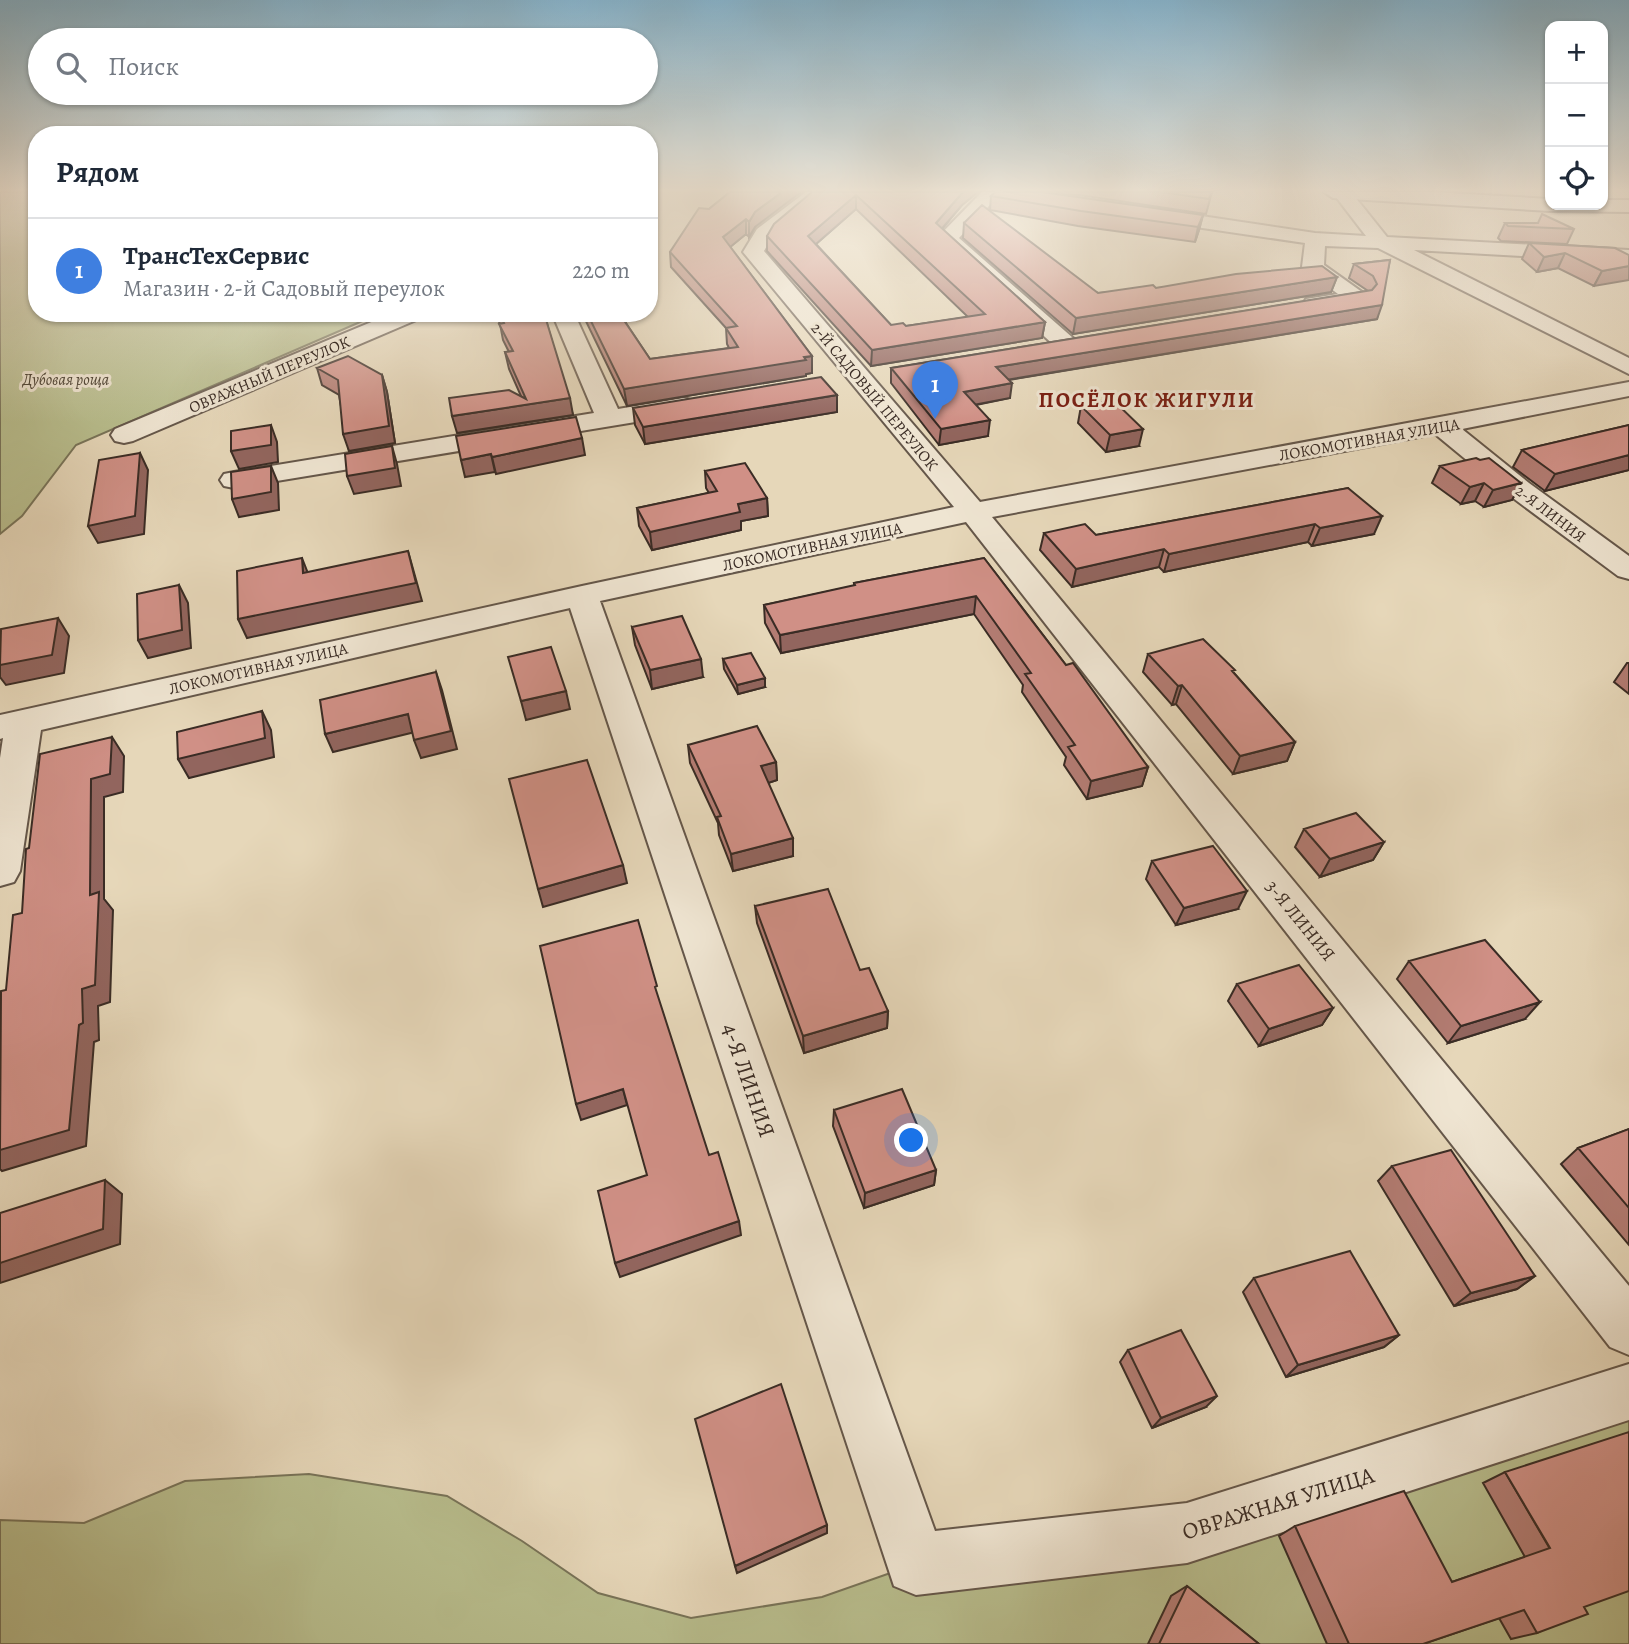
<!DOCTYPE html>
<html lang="ru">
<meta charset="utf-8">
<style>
:root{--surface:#fff;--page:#f2f2f3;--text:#1f2937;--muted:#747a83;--line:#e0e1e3;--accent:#8f2418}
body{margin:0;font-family:Alegreya,serif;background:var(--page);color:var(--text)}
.controls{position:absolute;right:21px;top:21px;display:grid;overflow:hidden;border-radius:14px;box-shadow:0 2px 5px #0004}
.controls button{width:63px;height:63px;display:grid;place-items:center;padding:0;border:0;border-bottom:2px solid var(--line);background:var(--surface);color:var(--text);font:35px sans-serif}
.you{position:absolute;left:912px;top:1141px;width:24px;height:24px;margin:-18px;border:5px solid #fff;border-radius:50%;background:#1a73e8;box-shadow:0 0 0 10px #1a73e833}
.badge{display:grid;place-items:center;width:46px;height:46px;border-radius:50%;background:var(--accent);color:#fff;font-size:23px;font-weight:700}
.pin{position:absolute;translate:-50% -58px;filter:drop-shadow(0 2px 4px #0008)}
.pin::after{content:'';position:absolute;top:37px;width:24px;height:21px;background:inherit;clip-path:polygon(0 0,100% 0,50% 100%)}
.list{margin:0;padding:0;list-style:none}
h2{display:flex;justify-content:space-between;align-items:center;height:91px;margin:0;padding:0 28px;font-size:30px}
h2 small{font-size:23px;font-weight:400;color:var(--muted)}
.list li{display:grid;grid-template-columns:46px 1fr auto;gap:21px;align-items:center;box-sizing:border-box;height:105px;padding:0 28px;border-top:2px solid var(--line)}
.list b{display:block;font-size:26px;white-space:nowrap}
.list p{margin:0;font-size:23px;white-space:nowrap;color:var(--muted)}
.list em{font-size:23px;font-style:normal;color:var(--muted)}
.icon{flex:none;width:38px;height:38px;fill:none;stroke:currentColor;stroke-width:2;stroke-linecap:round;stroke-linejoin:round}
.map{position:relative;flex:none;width:1629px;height:1644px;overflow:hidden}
.search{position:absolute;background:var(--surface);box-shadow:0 2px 5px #0004;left:28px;top:28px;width:630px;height:77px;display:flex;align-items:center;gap:18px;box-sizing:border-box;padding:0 24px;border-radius:38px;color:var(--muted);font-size:26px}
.panel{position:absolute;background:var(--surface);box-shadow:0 2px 5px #0004;left:28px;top:126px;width:630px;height:196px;border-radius:28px}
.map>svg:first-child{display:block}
.green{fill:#b8bd8d;stroke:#797459;stroke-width:2}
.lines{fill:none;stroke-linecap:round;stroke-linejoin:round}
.street-casing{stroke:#65574a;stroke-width:4}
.secondary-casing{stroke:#3a2c25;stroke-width:4}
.street{fill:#efe5d2;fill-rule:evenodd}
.secondary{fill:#efe5d2;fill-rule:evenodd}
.wall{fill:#b37c73;stroke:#3a2c25;stroke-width:2;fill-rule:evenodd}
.shaded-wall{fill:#92655e;stroke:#3a2c25;stroke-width:2}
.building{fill:#d09086;stroke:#3a2c25;stroke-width:2;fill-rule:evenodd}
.labels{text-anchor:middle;stroke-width:6;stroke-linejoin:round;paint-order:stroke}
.far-street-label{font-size:16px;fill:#3a2c25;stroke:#efe5d2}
.far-park-label{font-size:16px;font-style:italic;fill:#53493a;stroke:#efe5d2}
.street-label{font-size:19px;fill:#3a2c25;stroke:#efe5d2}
.far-district-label{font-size:21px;font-weight:bold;letter-spacing:2px;fill:#7a1f14;stroke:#efe5d2}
.near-street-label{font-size:23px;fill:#3a2c25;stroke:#efe5d2}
</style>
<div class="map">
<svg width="1629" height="1644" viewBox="0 0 1629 1644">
<rect width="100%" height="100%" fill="#e6d7b9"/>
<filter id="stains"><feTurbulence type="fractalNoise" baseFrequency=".00286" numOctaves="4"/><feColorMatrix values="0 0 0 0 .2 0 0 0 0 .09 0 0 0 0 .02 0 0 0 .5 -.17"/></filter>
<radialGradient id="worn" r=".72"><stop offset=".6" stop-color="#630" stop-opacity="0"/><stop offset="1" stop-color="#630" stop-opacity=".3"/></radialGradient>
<path class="green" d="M0 192H37V313H381L76 445 22 516 0 534Z
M1629 1392V1644H0V1520L84 1523 185 1481 309 1474 447 1496 522 1541 598 1593 691 1618 822 1597 916 1564 1187 1533Z"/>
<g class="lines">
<g class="street-casing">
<path id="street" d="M806 192H827L772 237 764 251 980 502 1629 382V396L1462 429 1529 483 1629 556V579L1618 576 1509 495 1435 434 992 517 1629 1286V1355L1610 1347 966 522 600 601 935 1531 1187 1503 1629 1364V1420L1187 1563 916 1595 894 1586 570 608 41 730 20 871 14 882 0 886V758L3 738 0 739V715L582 586 954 507 743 252 757 229Z
M982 192H1002L959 238 1073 338 1077 343 1073 348H1057L937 238Z
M1351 192 1387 237 1629 250V262L1414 250 1629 358V374L1378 248 1325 246 1324 265 1369 297 1366 302C1348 306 1324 313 1306 309L1303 304 1306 299 1338 294 1302 267 1305 243 1148 220 1138 214 1148 208 1315 233 1366 236 1333 193Z
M393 313H424L421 318 133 441 124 443 115 441 111 435 115 429Z
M552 313H574L618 409 684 398 693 401 697 406 693 411 684 414 234 488 224 486 220 480 224 474 234 472 594 413Z"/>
</g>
<g class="secondary-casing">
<path id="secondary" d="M1324 192H1433L1550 199V205H1603V200H1629V212L1550 211 1333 198Z"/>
</g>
<use href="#street" class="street"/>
<use href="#secondary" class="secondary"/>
</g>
<path class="wall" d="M730 192 755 227 749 237 746 234 730 247 812 356V373L806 374V376L627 406 582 313H625L626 323 650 359 729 348 727 344 726 328 671 267 670 252 709 209Z
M812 192H978L962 205 942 229 1045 322 1042 338 871 366 767 251V236ZM856 209 968 317 906 326 891 325 816 244Z
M995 192H1212L1206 214 1079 195 1054 194 1203 215 1199 230 1195 242 1078 226 990 210 991 196Z
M964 223 1098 293 1156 288 1337 277 1331 292 1073 334 963 238Z
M1505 223H1538L1574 229 1567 244 1501 241 1498 238Z
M1529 243 1615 248 1594 286 1558 268 1537 272 1522 259Z
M1390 260 1377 319 1009 380 1010 398 976 405 988 436 939 445 891 383V368L1368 291 1349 278 1354 264Z
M495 313H544L573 415 457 433 521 396 509 369 505 352H509L503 340 500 324Z
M317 368 382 375 387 392 395 443 349 451 339 395 322 385Z
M837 395V412L645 444 635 425 633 408Z
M1081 406 1139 446 1106 452 1078 423Z
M1629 425V470L1545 491 1513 467 1522 450Z
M1440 466 1521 483 1512 500 1484 507 1475 501 1461 504 1432 483Z
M705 471 767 498 768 516 741 521V530L652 550 639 526 637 508 709 493 706 488Z
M1348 488 1374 534 1312 546 1308 542 1164 572 1159 567 1072 587 1040 550 1044 533 1096 535Z
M984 558 1066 665 1148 767 1142 786 1087 799 1064 765 1066 757 1022 692 1023 685 974 614 781 653 765 623 764 605 854 586V583Z
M632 627 703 677 652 689 635 645Z
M1148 654 1234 673 1295 742 1287 761 1233 774 1176 704 1172 705 1143 672Z
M723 659 765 687 738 694 724 669Z
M1627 663H1629V694L1614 682Z
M688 745 776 762 777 780 768 783 793 856 733 871 719 835 718 823 690 763Z
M1304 829 1384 842 1373 860 1320 877 1295 847Z
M1152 861 1238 909 1176 925 1146 879Z
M755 906 860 970 888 1011 887 1028 804 1053 757 923Z
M1409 961 1525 1019 1448 1043 1397 979Z
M1237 984 1333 1008 1322 1025 1259 1046 1228 1001Z
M834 1110 936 1170 934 1185 864 1208 833 1126Z
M1629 1129V1245L1561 1164 1578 1148Z
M1392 1166 1535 1276 1517 1289 1454 1306 1378 1181Z
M1254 1278 1399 1335 1384 1347 1286 1377 1243 1292Z
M1128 1350 1206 1407 1152 1428 1120 1362Z
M1505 1472 1584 1607 1537 1633 1511 1639 1499 1618 1423 1644H1327L1279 1536 1295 1526 1452 1582 1525 1557 1483 1483Z
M1187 1586 1259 1644H1148L1171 1596Z"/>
<path class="shaded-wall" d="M782 192H801L755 227 749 237V222L755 212Z
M963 192H978L962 205 934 238 936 223Z
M856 195V209L808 251V236Z
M1203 215 1199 230 1195 242 1198 227Z
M746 219V234L724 252 723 237Z
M1565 253 1558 268 1537 272 1544 257Z
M1629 266V280L1594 286 1602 271Z
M1337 277 1331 292 1073 334 1076 318Z
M1382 305 1377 319 994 382 996 367Z
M618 313H625L626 326Z
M1045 322 1042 338 871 366 872 350Z
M812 356V373L806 374V376L627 406 624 389Z
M382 375 387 392 395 443 349 451 343 434Z
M1012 383 1010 398 963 407 964 392Z
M837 395V412L645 444 643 427Z
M570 398 573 415 457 433 452 416Z
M990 420 988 436 939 445 941 429Z
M271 425 277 442 278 462 239 469 231 451Z
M1143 429 1139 446 1106 452 1110 435Z
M582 438 585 455 496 474 492 457Z
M392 446 397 464 401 486 354 494 347 476Z
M140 453 148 470 144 534 98 543 88 526Z
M491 454 495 472 465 477 461 460Z
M1629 455V470L1545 491 1555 474Z
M271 466 278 483 279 510 239 517 232 499Z
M1484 483 1475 501 1461 504 1470 487Z
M1521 483 1512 500 1484 507 1493 490Z
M767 498 768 516 741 521V530L652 550 650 532 738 504Z
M1382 516 1374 534 1312 546 1320 528Z
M1315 524 1308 542 1164 572 1169 554Z
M1164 549 1159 567 1072 587 1076 569Z
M408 551 422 601 247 638 238 619Z
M302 558 309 576 303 573Z
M179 585 188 603 191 648 148 658 138 640Z
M976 596 974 614 781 653 780 635Z
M58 618 69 636 64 673 6 685 0 677V665Z
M701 659 703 677 652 689 650 670Z
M436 672 442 690 457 749 421 758 414 740Z
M765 678V687L738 694 737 685Z
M1182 685 1176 704 1172 705 1178 686Z
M566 691 570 709 526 720 521 701Z
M262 711 271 730 274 757 189 778 178 759Z
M408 714 415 732 333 752 325 734Z
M112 737 124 756 123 792 104 797V899L113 910 110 1002 98 1006 99 1040 94 1042 86 1146 2 1171 0 1169V1150L79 1025 82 989 91 779Z
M1295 742 1287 761 1233 774 1240 756Z
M776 762 777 780 762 785 761 766Z
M1148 767 1142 786 1087 799 1091 781Z
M793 838V856L733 871 731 854Z
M1384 842 1373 860 1320 877 1330 859Z
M623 865 627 883 543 907 538 889Z
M1247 891 1238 909 1176 925 1184 908Z
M1540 1002 1525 1019 1448 1043 1461 1026Z
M1333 1008 1322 1025 1259 1046 1269 1029Z
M888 1011 887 1028 804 1053 803 1036Z
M623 1089 627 1105 581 1120 576 1104Z
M936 1170 934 1185 864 1208 865 1193Z
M105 1180 122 1194 120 1244 0 1283V1263Z
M739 1221 741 1235 620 1277 615 1263Z
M1535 1276 1517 1289 1454 1306 1471 1293Z
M1399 1335 1384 1347 1286 1377 1298 1365Z
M1217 1396 1206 1407 1152 1428 1161 1418Z
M827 1525V1533L737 1573 735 1566Z"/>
<path class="building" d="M730 192H782L755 212 749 222 746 219 723 237 812 356 804 357 806 360 624 389 587 313H619L650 359 738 347 726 328 737 326 670 252 699 208 709 209Z
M812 192H963L936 223 1045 322 872 350 767 236 774 224ZM856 195 985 314 906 326 903 323 891 325 808 236Z
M995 192H1042L1203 215 1198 227 1081 211 991 196Z
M1161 192H1212L1209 199Z
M982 205 1098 293 1153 285 1156 288 1236 274 1322 266 1337 277 1076 318 964 223Z
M1542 214 1574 229 1508 226 1505 223H1538Z
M1529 243 1615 248 1629 255V266L1602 271 1565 253 1544 257Z
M1390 260 1382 305 996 367 1012 383 964 392 990 420 941 429 891 368 1372 290 1377 284 1373 276 1354 264Z
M499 313H544L570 398 452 416 449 398 509 390 526 399 505 352 513 351 499 324 504 323Z
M348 356 382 375 389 426 343 434 338 380 317 368Z
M821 377 837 395 643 427 633 408Z
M1113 400 1143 429 1110 435 1081 406Z
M576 417 582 438 492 457 491 454 461 460 456 436Z
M271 425V445L231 451V431Z
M1629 425V455L1555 474 1522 450Z
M392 446 395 468 347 476 345 454Z
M140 453 135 516 88 526 99 460Z
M1476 458 1480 460 1489 458 1521 483 1493 490 1484 483 1470 487 1440 466Z
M745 463 767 498 738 504 740 512 650 532 637 508 717 491 705 471Z
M271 466V492L232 499 231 472Z
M1348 488 1382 516 1320 528 1315 524 1169 554 1164 549 1076 569 1044 533 1085 524 1096 535Z
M408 551 416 583 238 619 237 571 302 558 303 573Z
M984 558 1066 665 1073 663 1148 767 1091 781 1068 747 1075 745 1025 674 1031 673 976 596 780 635 764 605 855 585 854 583Z
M179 585 182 630 138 640 137 594Z
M682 616 701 659 650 670 632 627Z
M58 618 52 655 0 665 1 629Z
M1203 639 1235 670 1232 671 1295 742 1240 756 1182 685 1178 686 1148 654Z
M551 647 566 691 521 701 508 657Z
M751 653 765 678 737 685 723 659Z
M436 672 451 731 414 740 408 714 325 734 320 700Z
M262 711 265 738 178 759 177 732Z
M757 726 776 762 761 766 793 838 731 854 717 817 721 816 688 745Z
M112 737 110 774 91 779 90 895 99 892 95 985 82 989 83 1023 79 1025 69 1130 0 1150 1 991 6 990 13 915 22 913 26 849 29 848 40 754Z
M587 760 623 865 538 889 509 779Z
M1356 813 1384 842 1330 859 1304 829Z
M1213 846 1247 891 1184 908 1152 861Z
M828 889 860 970 869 968 888 1011 803 1036 755 906Z
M638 920 657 986 655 987 709 1155 718 1152 739 1221 615 1263 598 1191 647 1175 623 1089 576 1104 540 946Z
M1485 940 1540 1002 1461 1026 1409 961Z
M1299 965 1333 1008 1269 1029 1237 984Z
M902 1089 936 1170 865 1193 834 1110Z
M1629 1129V1208L1578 1148Z
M1451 1150 1535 1276 1471 1293 1392 1166Z
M105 1180 103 1229 0 1263V1213Z
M1350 1251 1399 1335 1298 1365 1254 1278Z
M1181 1330 1217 1396 1161 1418 1128 1350Z
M781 1384 827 1525 735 1566 695 1419Z
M1629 1432V1591L1584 1607 1588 1614 1537 1633 1524 1610 1423 1644H1349L1295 1526 1404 1491 1452 1582 1550 1548 1505 1472Z
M1187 1586 1259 1644H1159Z"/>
<linearGradient id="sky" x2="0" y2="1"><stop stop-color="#87b6d0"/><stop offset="0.45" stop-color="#f4ede0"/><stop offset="1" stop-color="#f4ede0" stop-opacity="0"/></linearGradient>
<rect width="1629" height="423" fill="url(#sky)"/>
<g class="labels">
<g class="far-street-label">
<text transform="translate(269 374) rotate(-23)" y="6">ОВРАЖНЫЙ ПЕРЕУЛОК</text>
<text transform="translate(875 396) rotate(50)" y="6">2-Й САДОВЫЙ ПЕРЕУЛОК</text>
<text transform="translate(1369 439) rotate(-10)" y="6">ЛОКОМОТИВНАЯ УЛИЦА</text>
<text transform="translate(1551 513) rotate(37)" y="6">2-Я ЛИНИЯ</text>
<text transform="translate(812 546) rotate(-12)" y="6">ЛОКОМОТИВНАЯ УЛИЦА</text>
<text transform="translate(258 668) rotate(-13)" y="6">ЛОКОМОТИВНАЯ УЛИЦА</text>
</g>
<g class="far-park-label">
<text x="66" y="385">Дубовая роща</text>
</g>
<g class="street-label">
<text transform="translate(1301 920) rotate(51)" y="7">3-Я ЛИНИЯ</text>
</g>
<g class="far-district-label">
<text x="1147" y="407">ПОСЁЛОК ЖИГУЛИ</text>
</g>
<g class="near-street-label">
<text transform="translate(749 1080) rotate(71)" y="8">4-Я ЛИНИЯ</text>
<text transform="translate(1278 1503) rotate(-17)" y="8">ОВРАЖНАЯ УЛИЦА</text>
</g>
</g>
<rect width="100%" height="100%" filter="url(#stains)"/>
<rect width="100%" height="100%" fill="url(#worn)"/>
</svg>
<div class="controls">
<button>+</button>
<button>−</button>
<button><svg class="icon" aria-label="locate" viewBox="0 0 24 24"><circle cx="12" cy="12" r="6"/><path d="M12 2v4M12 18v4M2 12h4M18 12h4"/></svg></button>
</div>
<div class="you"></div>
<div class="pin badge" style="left:935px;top:419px;background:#3f7fe0">1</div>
<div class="search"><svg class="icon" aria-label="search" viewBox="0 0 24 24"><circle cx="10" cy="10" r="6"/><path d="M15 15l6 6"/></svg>Поиск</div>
<section class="panel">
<h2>Рядом<small></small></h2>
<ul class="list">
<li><span class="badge" style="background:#3f7fe0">1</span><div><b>ТрансТехСервис</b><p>Магазин · 2-й Садовый переулок</p></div><em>220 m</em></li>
</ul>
</section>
</div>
